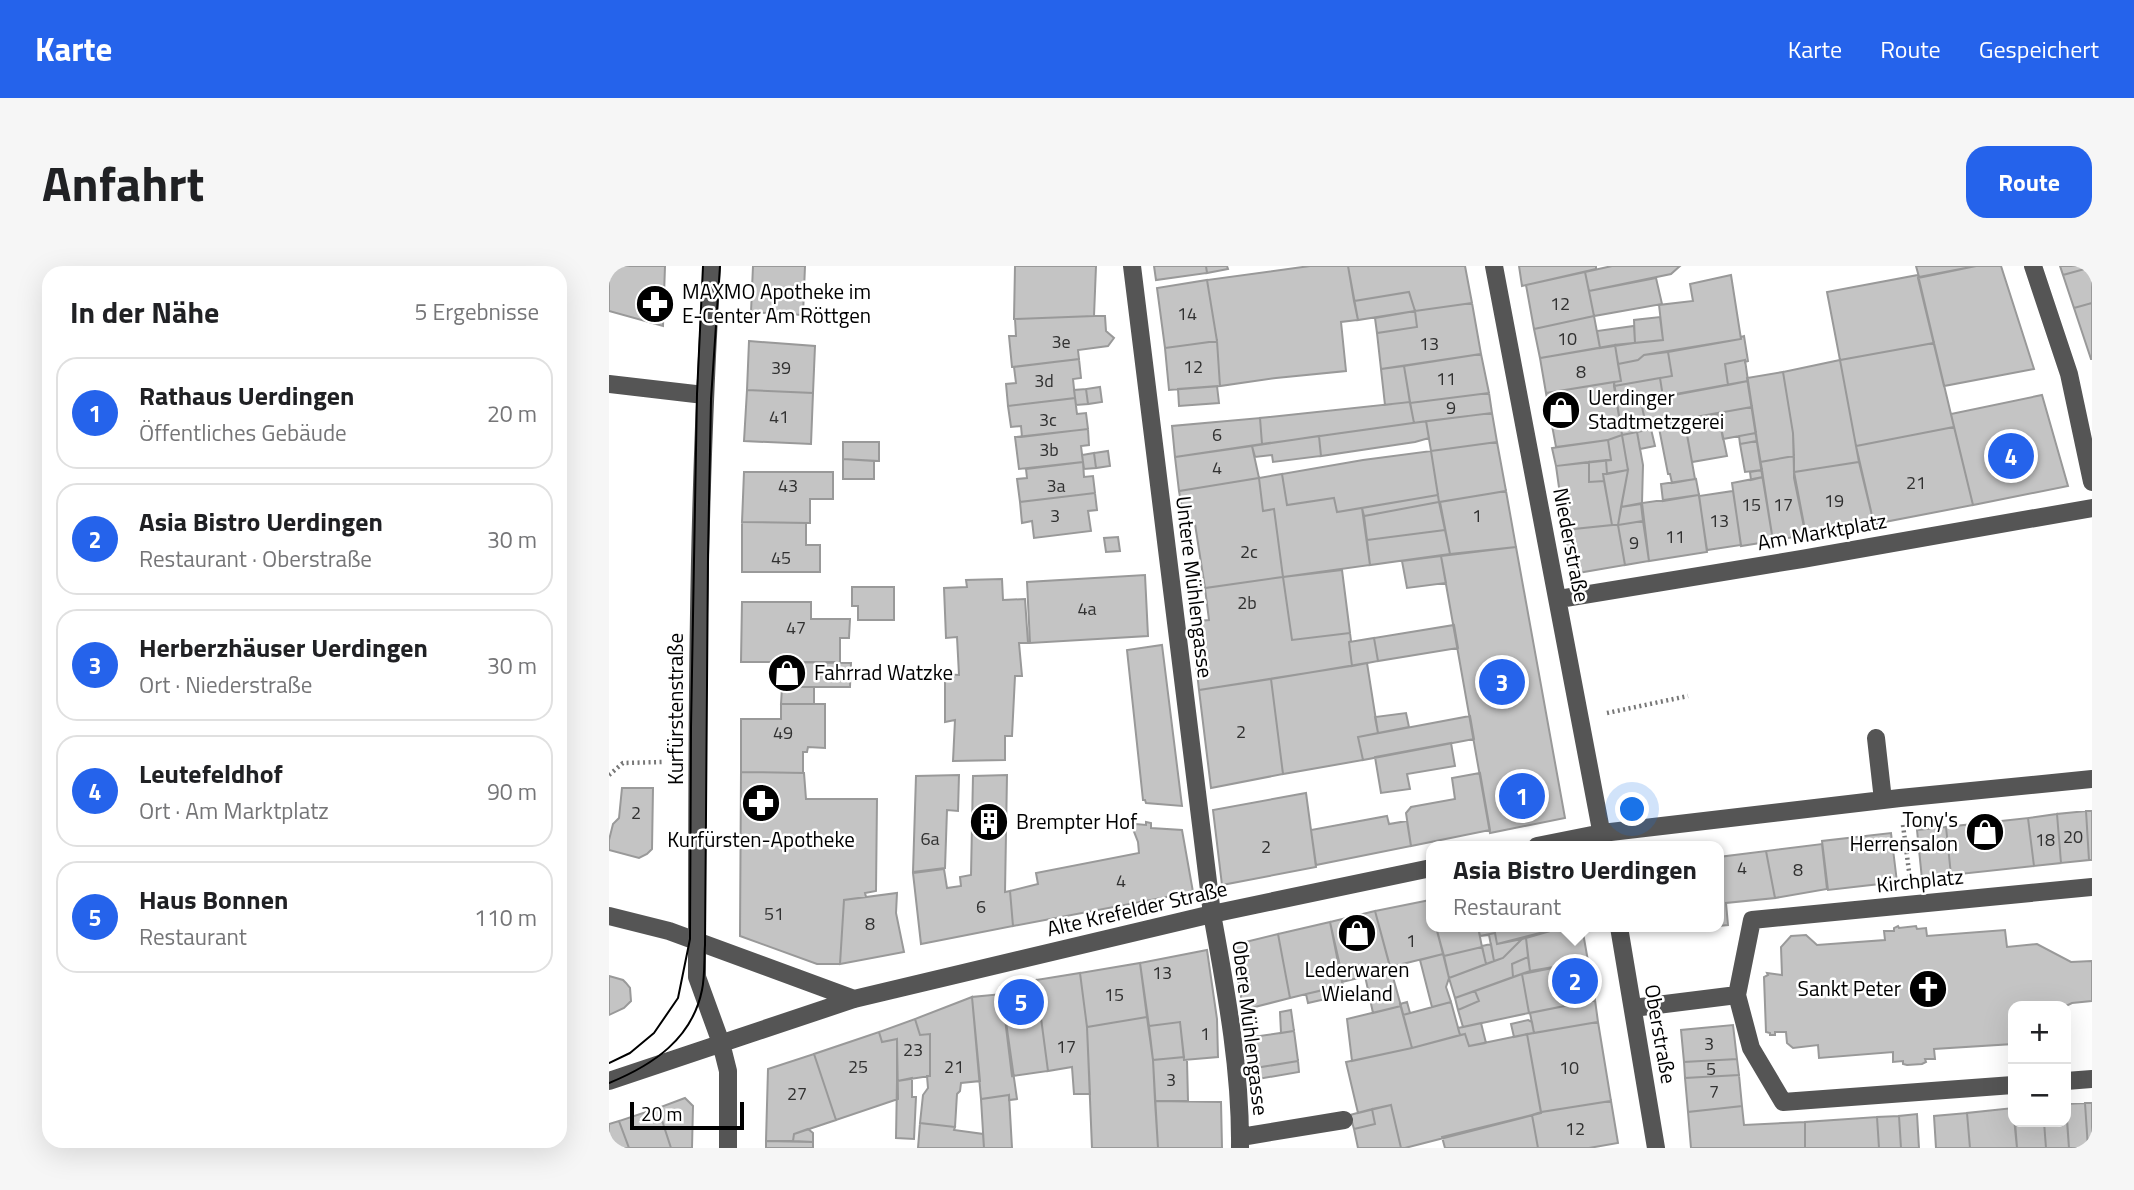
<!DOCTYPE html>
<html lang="de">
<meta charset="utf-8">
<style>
:root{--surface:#fff;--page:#f6f6f6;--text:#202124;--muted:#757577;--line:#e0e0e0;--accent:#2563eb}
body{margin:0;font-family:"Titillium Web",sans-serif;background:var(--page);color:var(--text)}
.controls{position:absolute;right:21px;bottom:21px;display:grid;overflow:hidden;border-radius:14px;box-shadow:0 7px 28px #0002}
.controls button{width:63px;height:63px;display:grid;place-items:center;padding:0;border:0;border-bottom:2px solid var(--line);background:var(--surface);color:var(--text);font:35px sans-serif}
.scale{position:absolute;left:21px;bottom:18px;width:114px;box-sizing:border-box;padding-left:7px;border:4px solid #000;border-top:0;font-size:19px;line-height:24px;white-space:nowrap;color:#000;-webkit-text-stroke:5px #fff;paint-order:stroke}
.you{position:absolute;left:1024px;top:544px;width:24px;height:24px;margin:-18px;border:5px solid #fff;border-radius:50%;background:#1a73e8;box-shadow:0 0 0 10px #1a73e833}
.badge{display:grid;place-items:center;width:46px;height:46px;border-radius:50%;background:var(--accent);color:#fff;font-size:23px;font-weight:700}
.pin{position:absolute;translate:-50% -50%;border:4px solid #fff;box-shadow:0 2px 7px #0006}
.popup{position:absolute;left:817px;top:575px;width:298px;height:91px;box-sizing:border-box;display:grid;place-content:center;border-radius:14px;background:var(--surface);filter:drop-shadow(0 2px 5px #0005);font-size:23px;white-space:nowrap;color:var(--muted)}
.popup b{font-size:26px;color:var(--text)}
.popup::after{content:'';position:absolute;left:50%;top:100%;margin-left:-14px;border:14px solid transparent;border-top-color:var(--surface)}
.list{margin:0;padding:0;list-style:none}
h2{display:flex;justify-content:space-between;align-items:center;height:91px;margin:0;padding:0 28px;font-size:30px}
h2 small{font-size:23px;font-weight:400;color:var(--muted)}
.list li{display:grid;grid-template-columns:46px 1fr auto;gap:21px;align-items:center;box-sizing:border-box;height:112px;margin:0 14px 14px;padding:0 14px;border:2px solid var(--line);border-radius:21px}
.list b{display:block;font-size:26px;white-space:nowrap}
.list p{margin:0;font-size:23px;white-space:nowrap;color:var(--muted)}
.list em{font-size:23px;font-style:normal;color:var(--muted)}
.map{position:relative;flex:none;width:1483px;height:882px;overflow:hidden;border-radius:21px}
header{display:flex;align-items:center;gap:42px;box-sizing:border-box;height:98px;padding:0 35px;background:var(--accent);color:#fff}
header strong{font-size:33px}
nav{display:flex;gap:38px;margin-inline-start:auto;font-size:24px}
.intro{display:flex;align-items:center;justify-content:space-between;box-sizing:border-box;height:168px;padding:0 42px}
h1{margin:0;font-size:49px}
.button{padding:18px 32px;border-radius:21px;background:var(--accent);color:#fff;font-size:24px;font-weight:700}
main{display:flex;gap:42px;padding:0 42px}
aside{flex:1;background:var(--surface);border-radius:21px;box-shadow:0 7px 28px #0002}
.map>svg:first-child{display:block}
.building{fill:#c4c4c4;stroke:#999;stroke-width:2}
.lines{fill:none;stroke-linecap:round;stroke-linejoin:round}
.path{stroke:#777;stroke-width:4.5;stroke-dasharray:2 3.5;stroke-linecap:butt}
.minor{stroke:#555;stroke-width:18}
.tram{stroke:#000;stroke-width:2}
.labels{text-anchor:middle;stroke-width:5;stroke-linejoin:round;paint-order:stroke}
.number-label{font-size:18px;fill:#313131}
.poi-label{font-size:21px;fill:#000;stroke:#fff;text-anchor:start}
.street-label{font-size:21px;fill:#000;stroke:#fff}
</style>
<header>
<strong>Karte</strong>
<nav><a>Karte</a><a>Route</a><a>Gespeichert</a></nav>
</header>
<div class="intro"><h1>Anfahrt</h1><a class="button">Route</a></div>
<main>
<aside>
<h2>In der Nähe<small>5 Ergebnisse</small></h2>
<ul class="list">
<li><span class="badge">1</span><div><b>Rathaus Uerdingen</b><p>Öffentliches Gebäude</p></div><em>20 m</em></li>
<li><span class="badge">2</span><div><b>Asia Bistro Uerdingen</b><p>Restaurant · Oberstraße</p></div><em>30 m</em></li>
<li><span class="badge">3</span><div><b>Herberzhäuser Uerdingen</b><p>Ort · Niederstraße</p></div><em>30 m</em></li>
<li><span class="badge">4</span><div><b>Leutefeldhof</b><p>Ort · Am Marktplatz</p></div><em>90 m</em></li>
<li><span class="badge">5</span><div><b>Haus Bonnen</b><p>Restaurant</p></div><em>110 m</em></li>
</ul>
</aside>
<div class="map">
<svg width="1483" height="882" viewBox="0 0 1483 882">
<rect width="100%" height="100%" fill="#fff"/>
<path class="building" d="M0 0H56L54 60 0 45Z
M144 0H196L194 49 142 46Z
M406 0H487L485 50 405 53Z
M545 0H597L598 7 547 14Z
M597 0H618L619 3 598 7Z
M701 0H739L749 54 732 56 737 105 667 112 611 120 608 75 598 14Z
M739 0H856L863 37 806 45 800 26 745 35Z
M910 0H987V3L913 20Z
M1003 0H1071L1062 8 980 25 976 6Z
M1307 0H1367L1310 11Z
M1367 0H1392L1425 103 1335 120 1309 12Z
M1451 0H1483V1L1454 9Z
M1483 1V37L1465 42 1454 9Z
M976 6 985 50 925 63 917 19Z
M1122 9 1132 73 1035 89 1029 94 1009 98 1006 79 1054 74 1050 39 1084 35 1081 18Z
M1309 9 1325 77 1231 94 1218 26Z
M1047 12 1053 38 985 50 980 25Z
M598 14 608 75 556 82 548 22Z
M800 26 806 45 749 54 745 35Z
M863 37 872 88 772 103 768 67 808 61 806 45Z
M1483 37V93H1482L1465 42Z
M806 45 808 61 768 67 766 52Z
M485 50H496L497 65 505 72 499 80 469 84 470 93 403 101 400 70H407L406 53Z
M985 50 991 82 931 92 925 63Z
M1051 51 1054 74 1026 77 1025 54Z
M1025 60 1026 77 991 82 988 65Z
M1135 70 1139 95 1136 96V94L1116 98 1119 119 1054 131 1051 112 1063 110 1059 86 1132 73V71Z
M140 75 206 80 204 127 138 124Z
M608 75 611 120 560 124 556 82Z
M1325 77 1345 161 1247 180 1231 94Z
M1006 79 1012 115 937 127 931 92Z
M1059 86 1063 110 1005 120V116L1012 115 1009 98 1029 94 1035 89Z
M872 88 880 127 801 137 795 100Z
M470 93 472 112 464 113 466 132 399 140 397 118 407 117 405 101Z
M1136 94 1139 115 1119 119 1116 98Z
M1231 94 1250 196 1185 206 1184 167 1174 106Z
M795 100 801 136 776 139 772 103Z
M1174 106 1184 167 1185 190 1151 196 1138 112Z
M1051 112 1054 131 1032 136 1038 164 1013 169 1005 120Z
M1139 115 1143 141 1075 153 1076 157 1038 164 1032 136 1034 134Z
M1005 116 1013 169 999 174 947 181 937 127Z
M608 120 610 137 570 140 569 123Z
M491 121 493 136 479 138 477 123Z
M477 123 479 138 467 139 465 124Z
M138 124 204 127 202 178 135 175Z
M880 127 883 147 805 157 801 137Z
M1433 129 1459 220 1364 239 1342 148Z
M466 132 468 148 477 147 479 163 413 171 412 160 402 161 399 140Z
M801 136 805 157 653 178 651 152Z
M1143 141 1147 167 1114 173 1109 147Z
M883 147 888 176 822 185 817 155Z
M1109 147 1118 190 1083 196 1075 153Z
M651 152 653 178 566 191 563 160Z
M817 155 820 172 806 176 712 190 710 170Z
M1076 157 1086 213 1063 217 1061 208H1059L1050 162Z
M1345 161 1364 239 1265 258 1247 180Z
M479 163 480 179 472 180 474 196 410 203 406 171Z
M1042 163 1046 180 1031 183 1028 166Z
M1028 166 1034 199 1033 237 1012 241 1019 204 1013 169Z
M1147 167 1148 175 1131 178 1130 170Z
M1013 169 1019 204 998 208 997 194H1002L999 174Z
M710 170 712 190 664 196 663 189 646 191 643 180Z
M999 174 1002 194 947 200 943 182Z
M1148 175 1153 204 1136 206 1131 178Z
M234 176H270V195L234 193Z
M888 176 897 225 830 236 822 185Z
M643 180 650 212 570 225 566 191Z
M499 185 501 200 487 202 485 187Z
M822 185 829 229 728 246 725 232 678 239 673 208 754 194Z
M485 187 487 202 475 203 473 189Z
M1185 190V212L1196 266 1185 268V271L1164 275 1151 196Z
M234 193 265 195V213H234Z
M997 194 998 208H994L995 215 980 216V196Z
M474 196 475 211 484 210 486 227 411 236 408 213 418 212 417 203Z
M980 196V216L995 215 1003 259 956 264 947 200Z
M1250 196 1265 258 1197 269 1185 206Z
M1019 204 1009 259H1003L994 208Z
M1153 204 1154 211 1142 214 1141 206Z
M135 206H224V233H201V257L133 256Z
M673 208 678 239 725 232 728 246 753 242 761 299 674 311 665 243 654 245 650 212Z
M1154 211 1164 275 1132 280 1123 217Z
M650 212 654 245 665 243 674 311 596 322 586 258 576 260 570 225Z
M1087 213 1090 229 1054 235 1052 218Z
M897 225 907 281 841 288 831 236Z
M1124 225 1132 279 1098 284 1090 230Z
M486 227 488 244 479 245 482 265 425 272 423 255 413 257 411 236Z
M829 229 830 236 755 250 753 242Z
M1090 229 1098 286 1040 295 1033 237Z
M830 236 836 264 758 274 755 250Z
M1032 238 1034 255 1009 259 1012 241Z
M1034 255 1040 295 1016 299 1009 259Z
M133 256 197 257V279H211V306H133Z
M1003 259H1009L1016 299 963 308 956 264Z
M836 264 841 288 761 299 758 274Z
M509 271 511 285 497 286 495 272Z
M907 281 956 552 881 567 832 290Z
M832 290 837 317 798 322 793 295Z
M733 304 741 367 683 374 674 311Z
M536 309 539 370 421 377 418 316Z
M674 311 683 374 741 367 742 375 740 376 743 400 590 424 586 388 594 387 590 355 600 354 596 322Z
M393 313 394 334 416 333 419 377H410L413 410H406L403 470H396V494L344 495 346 454 336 456V408L350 409 348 371 337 372 335 322 358 321 357 314Z
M243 321H285V354H249V340H243Z
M133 336H202V353H241L240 372H231V396H132Z
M845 359 849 382 769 395 765 372Z
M765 372 769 395 743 400 740 376Z
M553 379 573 540 537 537 536 534H534L518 384Z
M173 396 242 397 241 421H173Z
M758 397 769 467 749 471 754 494 674 508 662 413Z
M662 413 674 508 602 522 590 424Z
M173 421H205V438H172Z
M172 438H216V482L199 481 198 486H194V507L132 506V453H172Z
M797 447 800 461 769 467 766 451Z
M861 450 865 473 754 494 749 471Z
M842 477 846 500 798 508 801 523 772 527 766 491Z
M132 506 195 507 197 533H268L267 625 256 627 257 631 235 634 231 698H208L131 670Z
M871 507 881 564 802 580 797 547 802 541 846 533 843 512Z
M350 509 349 545 338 544 336 602 304 606 307 510Z
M398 509 396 626 401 625 404 660 312 678 304 607 335 603 338 622 352 620 351 611 362 609 364 510Z
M13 522H44L43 583 38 588 30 592 0 584V574L4 558 10 552Z
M697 527 707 601 613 619 604 544Z
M1477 545 1480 594 1452 597 1448 548Z
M1477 545H1483V594H1480Z
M1448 548 1452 597 1425 600 1419 552Z
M778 550 780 558 798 555 802 580 707 599 702 564Z
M1419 552 1425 600 1342 609 1337 561Z
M537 556 542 557V562L573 564 584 626 404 660 401 625 429 618 427 607 530 587 529 576 524 563 527 558 537 559Z
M1337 561 1342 609 1313 613 1308 564Z
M1282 567 1288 616 1219 624 1213 575Z
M1213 578 1218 623 1166 632 1157 585Z
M1157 585 1166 632 1117 637 1119 659 1110 660V591Z
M288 627 287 647 295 686 231 698 235 634Z
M821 634 822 661H827L834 688 781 701 766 645Z
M766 645 782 704 733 716 721 656Z
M721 656 731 700 734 719 681 732 669 668Z
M1289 660 1290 662 1307 660 1308 663 1317 662 1318 670 1396 664 1398 681 1428 678 1462 696 1483 695V735L1463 737 1457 740H1404V778L1325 783 1326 793H1316L1317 796 1313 798 1298 799 1294 798V795L1284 796V786L1210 792 1209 779 1184 782 1178 777 1177 766H1166V769H1161V767L1157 766 1155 711 1159 709 1158 707 1173 709 1172 681 1182 670 1197 669 1208 679 1276 674 1275 665H1285V662Z
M827 661H869L873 681 835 690Z
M869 661H955L888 678 886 667 871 670Z
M955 661H973L979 695 921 705 917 672Z
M1064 661H1104L1064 665Z
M886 667 888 678 913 673 894 692 885 695 880 669 871 670Z
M669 668 681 732 634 744 624 679Z
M917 672 919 691 903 698 904 711 846 732 840 712 894 692 913 673Z
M882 678 885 695 877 698 873 680Z
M873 681 877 698 840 712 835 690Z
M598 684 608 753 609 791 575 794 571 756 540 760 531 697Z
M834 688 840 712 837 721 842 736 823 741 811 694Z
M919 691 921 705 904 711 903 698Z
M979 695 986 734 920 747 913 708Z
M531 697 538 751 478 761 471 707Z
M782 704 792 740 764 747 756 710Z
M471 707 478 761 481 828H465L463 801 439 805 427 714Z
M913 708 920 747 854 761 849 744 870 735 866 725Z
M0 710 14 714 17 717 21 722 22 735 15 742 0 749Z
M427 714 439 805 403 810 392 720Z
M719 723 721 732 699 737 697 728Z
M866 725 870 735 849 744 846 732Z
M393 728 408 833 400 834V829L372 833 363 731Z
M363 731 371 815 352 817 351 825 348 828 346 861 311 857 314 829 319 822 318 810H321V768L311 769 306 753Z
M986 734 989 756 925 767 921 747Z
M798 736 801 747 794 749 791 738Z
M842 736 851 769 803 782 794 749Z
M792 740 803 782 743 795 738 753Z
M682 744 685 765 672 767 671 746Z
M538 751 544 794 549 882H483L478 761Z
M306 753 311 769 321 768V810L288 815V773L273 776 270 766Z
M919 754 923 756 925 767 905 771 902 758Z
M571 756 575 791 544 794 540 760Z
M989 756 1002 835 932 846 918 768Z
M872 757 877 777 860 780 856 768 851 769 849 762Z
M1124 759 1128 793 1075 796 1072 764Z
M685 765 689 795 639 803 636 772Z
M270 766 273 776 288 773 289 833 227 854 205 788Z
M856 768 860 780 918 768 932 847 796 882H792L782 839 749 847 737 796 803 782Z
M205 788 227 854 185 868 184 875H157L159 803Z
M575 791V794H578L579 835H546L544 794Z
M1128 793 1130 809 1076 812 1075 796Z
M689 795 690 806 643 814 641 803Z
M1130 809 1133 840 1079 846 1076 812Z
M303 812V831H307L305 873 287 872 288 815Z
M400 829 403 882H375L372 833Z
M76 832 84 840 83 882H62L49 842Z
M546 835 612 836 613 882H549Z
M1002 835 1009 877 980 882H929L923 849 932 846Z
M1476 837H1483V882H1479Z
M1476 837 1479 882H1460L1457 838Z
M782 839 792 882H749L745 863 766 858 763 843Z
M1133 840 1135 859 1196 856V882H1082L1079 846Z
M49 842 62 882H20L10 855Z
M1404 842 1408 882H1361L1358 847Z
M1457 842 1460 882H1437L1435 856H1457Z
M763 843 766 858 745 863 741 849Z
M1358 847 1361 882H1327L1325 850Z
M1308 848 1310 882H1292L1290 850Z
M923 849 929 882H836L833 871Z
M1290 850 1292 882H1270L1268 851Z
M1268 851 1270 882H1196V856Z
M10 855 20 882H0V858Z
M1406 856H1435L1437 882H1408Z
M311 857 346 861 345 864 374 868 375 882H309Z
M199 863 204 867V876L184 875 185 868Z
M157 875 204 876V882H157Z"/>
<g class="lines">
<path class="path" d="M998 447 1079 430
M0 509 14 497 53 496 52 494
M1294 559 1301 613"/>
<path class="minor" d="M103 0C88 237 88 474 88 711L112 777 119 805V882
M523 0 603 648C617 725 632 804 631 882
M885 0 995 580
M1424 0 1460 108 1483 216
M0 118 95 129
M950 333 1193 293 1483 242
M1267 472 1274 534
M928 580 993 567 1291 532 1483 513
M0 650 60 665 245 733
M1010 661 1047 882
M1128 729 1143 654 1483 621
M1024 742 1128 729 1142 782 1174 836 1404 819
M0 815 245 733 603 648 822 602
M1457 815 1483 813
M632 871 735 854"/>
<path class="tram" d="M0 797 21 787 45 767 69 732 81 673 82 461 88 128 94 0
M0 817C44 799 83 773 93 724 96 710 95 694 96 679L99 289 102 133 111 0"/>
</g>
<defs>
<g id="pharmacy-disc" transform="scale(2.0125)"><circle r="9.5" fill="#000" stroke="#fff"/><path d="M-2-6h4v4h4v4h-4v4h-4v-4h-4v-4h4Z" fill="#fff"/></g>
<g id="shop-disc" transform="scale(2.0125)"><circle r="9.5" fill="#000" stroke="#fff"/><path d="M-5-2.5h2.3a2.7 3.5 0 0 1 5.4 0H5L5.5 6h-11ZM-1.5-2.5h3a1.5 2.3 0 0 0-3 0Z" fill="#fff"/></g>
<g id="building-disc" transform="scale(2.0125)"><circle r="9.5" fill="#000" stroke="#fff"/><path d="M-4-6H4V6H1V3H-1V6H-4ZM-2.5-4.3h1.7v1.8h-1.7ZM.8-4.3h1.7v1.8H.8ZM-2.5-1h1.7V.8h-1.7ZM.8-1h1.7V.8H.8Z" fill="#fff"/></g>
<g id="church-disc" transform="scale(2.0125)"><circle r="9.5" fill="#000" stroke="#fff"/><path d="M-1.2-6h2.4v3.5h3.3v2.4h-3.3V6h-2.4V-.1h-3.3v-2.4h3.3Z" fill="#fff"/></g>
</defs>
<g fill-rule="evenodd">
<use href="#pharmacy-disc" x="46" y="38"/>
<use href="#shop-disc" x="952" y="144"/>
<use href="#shop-disc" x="178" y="407"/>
<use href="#pharmacy-disc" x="152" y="537"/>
<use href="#building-disc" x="380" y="556"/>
<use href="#shop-disc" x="1376" y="566"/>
<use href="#shop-disc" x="748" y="667"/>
<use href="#church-disc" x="1319" y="723"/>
</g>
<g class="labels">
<g class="number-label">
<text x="951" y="44">12</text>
<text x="578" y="54">14</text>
<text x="958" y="79">10</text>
<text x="452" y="82">3e</text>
<text x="820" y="84">13</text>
<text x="584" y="107">12</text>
<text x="172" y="108">39</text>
<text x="972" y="112">8</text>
<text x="837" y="119">11</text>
<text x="435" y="121">3d</text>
<text x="842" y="148">9</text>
<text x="170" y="157">41</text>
<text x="439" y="160">3c</text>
<text x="608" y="175">6</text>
<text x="440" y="190">3b</text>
<text x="608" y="208">4</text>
<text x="1307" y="223">21</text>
<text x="179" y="226">43</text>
<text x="447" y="226">3a</text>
<text x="1225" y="241">19</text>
<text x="1142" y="245">15</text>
<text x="1174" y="245">17</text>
<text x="446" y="256">3</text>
<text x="868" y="256">1</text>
<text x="1110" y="261">13</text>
<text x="1066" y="277">11</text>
<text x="1025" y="283">9</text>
<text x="640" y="292">2c</text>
<text x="172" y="298">45</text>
<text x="638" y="343">2b</text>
<text x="478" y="349">4a</text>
<text x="187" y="368">47</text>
<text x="632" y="472">2</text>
<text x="174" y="473">49</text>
<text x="27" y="553">2</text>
<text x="1464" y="577">20</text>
<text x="321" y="579">6a</text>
<text x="1436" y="580">18</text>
<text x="657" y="587">2</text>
<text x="1133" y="608">4</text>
<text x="1189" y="610">8</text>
<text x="512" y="621">4</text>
<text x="372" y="647">6</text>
<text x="165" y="654">51</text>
<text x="261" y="664">8</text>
<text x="802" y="681">1</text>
<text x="553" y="713">13</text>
<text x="505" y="735">15</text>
<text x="596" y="774">1</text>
<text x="1100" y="784">3</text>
<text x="457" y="787">17</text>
<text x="304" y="790">23</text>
<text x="249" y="807">25</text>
<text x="345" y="807">21</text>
<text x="960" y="808">10</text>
<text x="1102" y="809">5</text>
<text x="562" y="820">3</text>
<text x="1105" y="832">7</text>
<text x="188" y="834">27</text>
<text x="966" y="869">12</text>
</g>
<g class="poi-label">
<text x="73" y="33">MAXMO Apotheke im<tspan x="73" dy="24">E-Center Am Röttgen</tspan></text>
<text x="979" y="139">Uerdinger<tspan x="979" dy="24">Stadtmetzgerei</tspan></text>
<text x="205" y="414">Fahrrad Watzke</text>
<text x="1349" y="561" text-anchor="end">Tony's<tspan x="1349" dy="24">Herrensalon</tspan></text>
<text x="407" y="563">Brempter Hof</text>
<text x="152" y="581" text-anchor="middle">Kurfürsten-Apotheke</text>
<text x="748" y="711" text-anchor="middle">Lederwaren<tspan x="748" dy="24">Wieland</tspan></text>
<text x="1292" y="730" text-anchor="end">Sankt Peter</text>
</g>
<g class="street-label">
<text transform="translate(1213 266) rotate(-10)" y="7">Am Marktplatz</text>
<text transform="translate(962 279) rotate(79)" y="7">Niederstraße</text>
<text transform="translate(585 321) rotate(83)" y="7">Untere Mühlengasse</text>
<text transform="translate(67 443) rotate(-90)" y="7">Kurfürstenstraße</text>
<text transform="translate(1311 615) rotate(-6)" y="7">Kirchplatz</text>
<text transform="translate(528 643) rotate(-13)" y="7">Alte Krefelder Straße</text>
<text transform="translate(641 762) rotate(83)" y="7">Obere Mühlengasse</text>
<text transform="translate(1051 768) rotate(80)" y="7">Oberstraße</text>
</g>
</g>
</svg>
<div class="controls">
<button>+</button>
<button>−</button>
</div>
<div class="scale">20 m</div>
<div class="you"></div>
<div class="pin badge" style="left:913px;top:530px">1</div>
<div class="pin badge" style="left:966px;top:715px">2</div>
<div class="popup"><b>Asia Bistro Uerdingen</b>Restaurant</div>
<div class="pin badge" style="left:893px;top:416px">3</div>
<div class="pin badge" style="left:1402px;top:190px">4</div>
<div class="pin badge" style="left:412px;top:736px">5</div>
</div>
</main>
